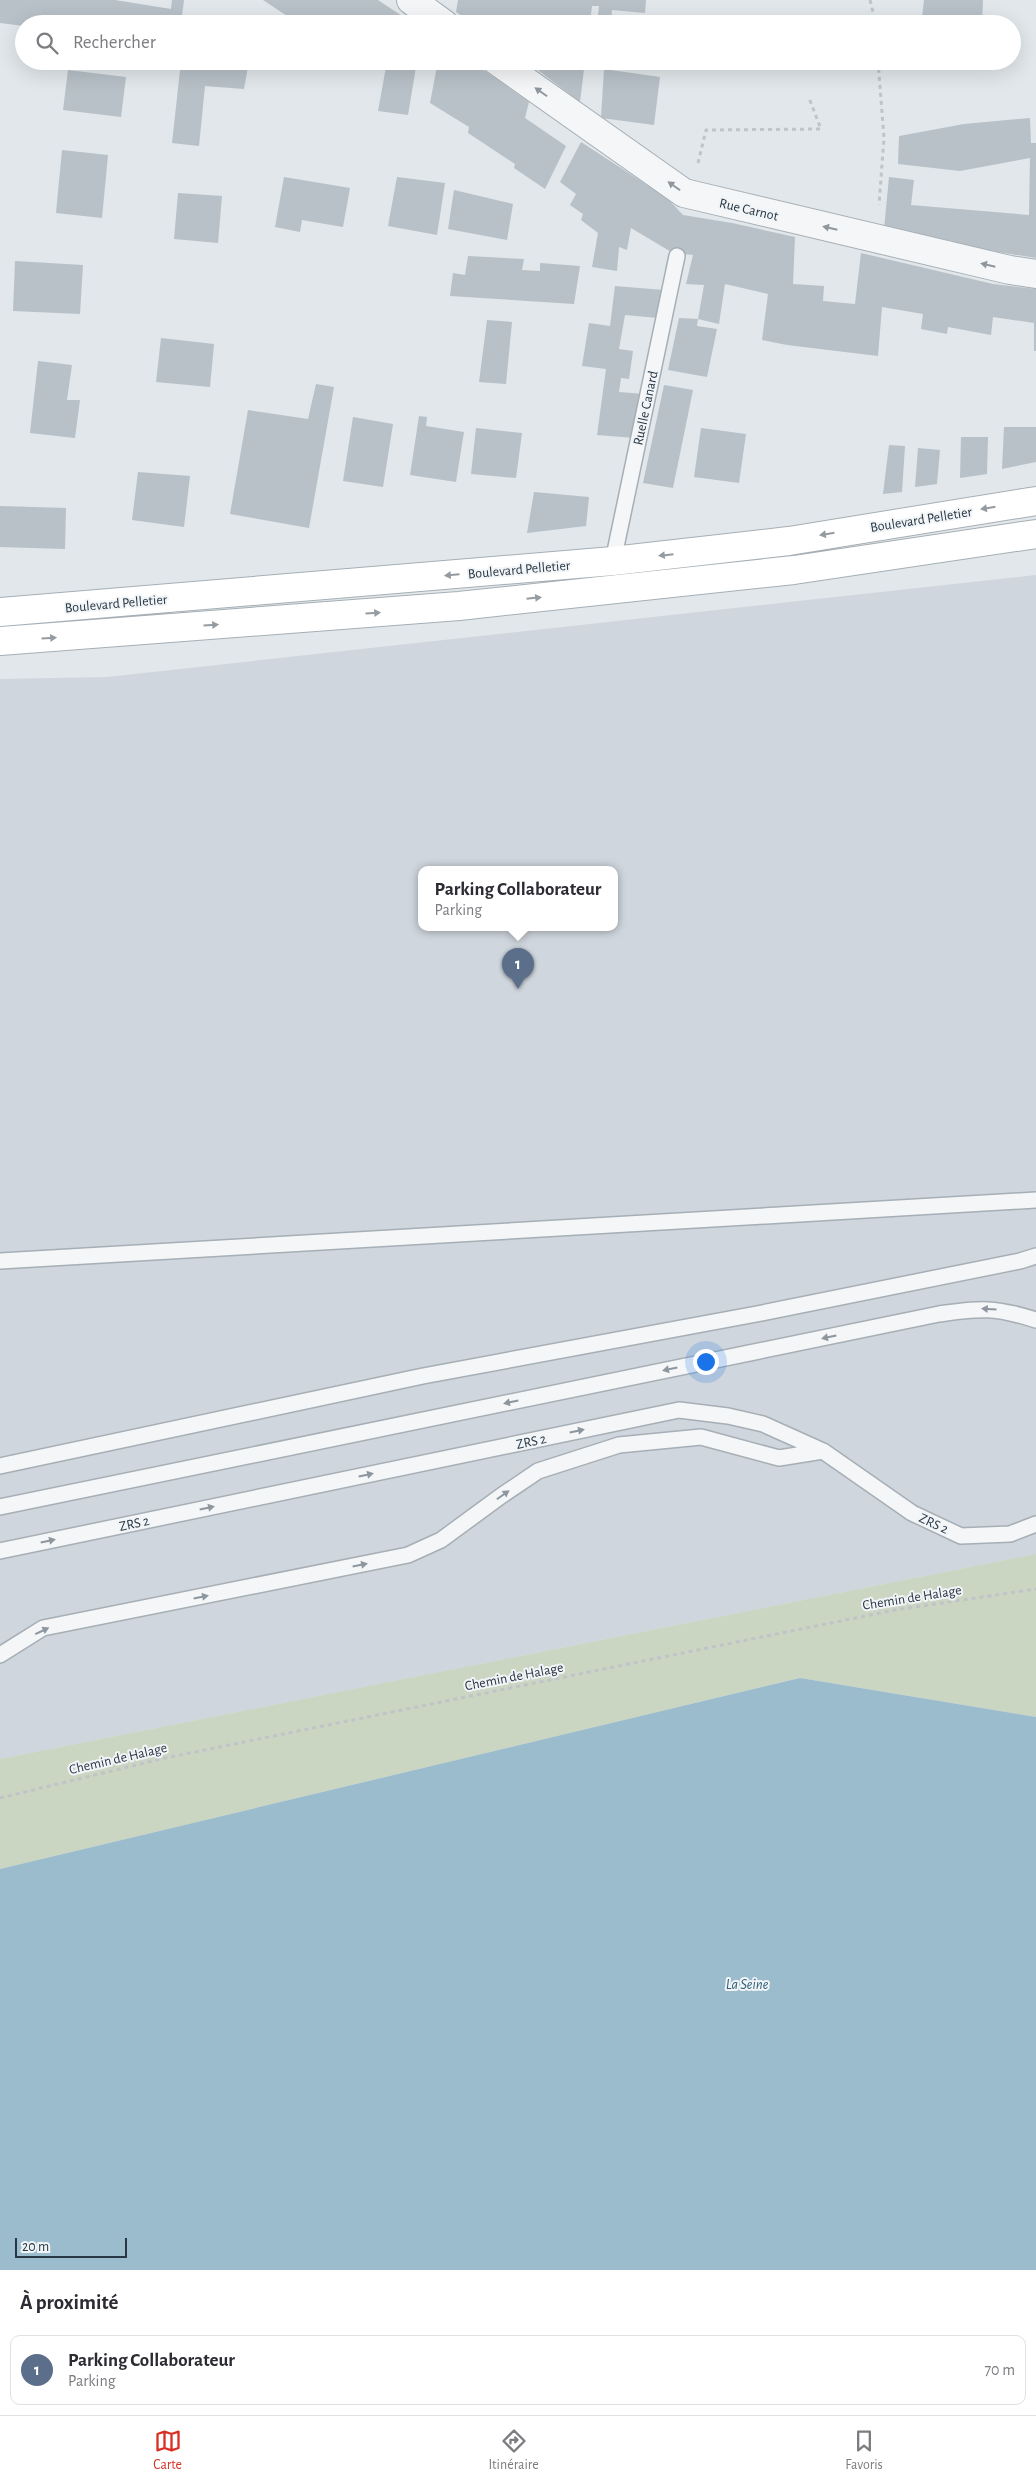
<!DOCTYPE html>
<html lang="fr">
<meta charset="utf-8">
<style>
:root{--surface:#fff;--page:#f2f2f3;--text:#2b2b33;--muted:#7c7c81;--line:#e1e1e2;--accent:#d93025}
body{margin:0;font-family:"Alegreya Sans",sans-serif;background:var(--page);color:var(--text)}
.scale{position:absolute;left:15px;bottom:12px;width:112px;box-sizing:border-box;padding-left:5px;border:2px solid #283743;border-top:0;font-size:14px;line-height:18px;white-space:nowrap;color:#283743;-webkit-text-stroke:4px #f1f5f8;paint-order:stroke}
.you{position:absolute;left:705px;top:1361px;width:18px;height:18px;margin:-12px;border:4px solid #fff;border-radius:50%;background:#1a73e8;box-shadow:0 0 0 8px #1a73e833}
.badge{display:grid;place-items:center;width:32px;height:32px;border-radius:50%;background:var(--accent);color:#fff;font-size:16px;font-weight:700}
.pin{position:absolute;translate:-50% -41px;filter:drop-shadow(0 1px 2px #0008)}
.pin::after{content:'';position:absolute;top:26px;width:18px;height:15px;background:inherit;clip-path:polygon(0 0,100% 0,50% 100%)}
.popup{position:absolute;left:418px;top:866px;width:200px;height:65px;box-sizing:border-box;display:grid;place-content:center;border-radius:10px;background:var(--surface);filter:drop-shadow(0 1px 4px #0005);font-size:16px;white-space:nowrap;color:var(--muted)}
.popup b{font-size:19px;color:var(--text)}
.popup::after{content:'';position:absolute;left:50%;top:100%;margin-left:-10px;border:10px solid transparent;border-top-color:var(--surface)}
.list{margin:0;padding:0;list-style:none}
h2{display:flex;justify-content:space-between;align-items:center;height:65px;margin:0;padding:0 20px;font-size:21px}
h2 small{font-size:16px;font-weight:400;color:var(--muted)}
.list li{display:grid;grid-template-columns:32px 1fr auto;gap:15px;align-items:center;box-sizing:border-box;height:70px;margin:0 10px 10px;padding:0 10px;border:1px solid var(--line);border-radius:10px}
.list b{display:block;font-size:19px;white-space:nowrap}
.list p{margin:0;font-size:16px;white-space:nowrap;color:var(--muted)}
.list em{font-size:16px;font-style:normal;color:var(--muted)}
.icon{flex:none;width:28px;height:28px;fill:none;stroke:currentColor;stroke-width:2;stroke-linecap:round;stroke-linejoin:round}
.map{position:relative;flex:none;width:1036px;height:2270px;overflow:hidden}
.search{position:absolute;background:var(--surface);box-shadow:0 5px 20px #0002;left:15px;right:15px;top:15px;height:55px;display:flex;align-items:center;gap:12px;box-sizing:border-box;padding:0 18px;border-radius:28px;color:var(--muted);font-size:19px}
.sheet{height:145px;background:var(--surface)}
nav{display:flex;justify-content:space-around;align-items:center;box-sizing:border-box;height:70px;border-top:1px solid var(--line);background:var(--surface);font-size:14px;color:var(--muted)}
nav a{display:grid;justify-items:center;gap:2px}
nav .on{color:var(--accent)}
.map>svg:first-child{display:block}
.built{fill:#cfd6dd;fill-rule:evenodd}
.green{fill:#cad5c2}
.water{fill:#9abccc}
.building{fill:#b8c1c8}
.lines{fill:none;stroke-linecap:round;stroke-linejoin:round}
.service-casing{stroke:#a6afb5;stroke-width:18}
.minor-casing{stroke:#a6afb5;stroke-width:30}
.secondary-casing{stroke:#a6afb5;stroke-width:30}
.path{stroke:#bfc4c9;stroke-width:3;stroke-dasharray:4 4;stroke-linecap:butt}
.service{stroke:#f4f6f8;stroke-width:15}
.minor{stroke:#f4f6f8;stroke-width:28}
.secondary{stroke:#fff;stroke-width:28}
.oneway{fill:#8e969e}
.oneway2{fill:#949ba1}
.labels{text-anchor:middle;stroke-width:4;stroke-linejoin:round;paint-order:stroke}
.street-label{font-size:14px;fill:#283743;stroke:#f1f5f8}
.water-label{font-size:15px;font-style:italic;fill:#305f79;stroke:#f1f5f8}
</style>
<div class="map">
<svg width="1036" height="2270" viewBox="0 0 1036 2270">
<rect width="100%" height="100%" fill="#e1e7ea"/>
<path class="built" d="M1036 575V1554L0 1759V679L107 677ZM422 870H614V928H422Z"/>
<path class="green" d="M1036 1554V1717L800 1678 0 1869V1759Z"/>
<path class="water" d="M800 1678 1036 1717V2270H0V1869Z"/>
<path class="building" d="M0 0H115L171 9 172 0H184L181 24H24V26L0 23Z
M263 0H378L414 24H334L327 19 324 24H299Z
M458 0H646L645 13 612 10 611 24H597L599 6H592L590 24H474L456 12Z
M924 0H983L982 24H909V18H922Z
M181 61H249L244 89 205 86 199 146 172 143Z
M387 61H417L408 115 378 111Z
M438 61H471L529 102 525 118 566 146 545 189 514 168 515 164 468 133 469 127 430 103Z
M526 61H585L580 102 555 83Z
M932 61H968L963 67 934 66Z
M604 69 660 77 654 125 601 118Z
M68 70 126 77 121 117 63 110Z
M1030 118 1031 143H1036V258L979 249 951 243 952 241 884 229 889 177 914 180 911 205 1029 215 1030 158 960 171 898 164 899 136 964 124Z
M581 142 667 198 683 215 732 223 795 237 793 284 824 286 823 301 855 304 861 253 993 284 1036 289V351H1034V323L993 317 991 335 948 327 947 334 921 329 923 314 882 307 878 356 787 345 762 340 768 294 725 284 719 324 698 319 704 285 686 284 693 255 673 253 631 228 627 250 619 247 617 271 592 267 598 233 581 220 583 214 570 205 576 194 560 182Z
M62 150 108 155 102 218 56 213Z
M284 177 350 188 343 227 302 220 300 232 275 227Z
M397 177 445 183 437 235 388 226Z
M454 190 513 204 507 240 448 229Z
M178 193 222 196 218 243 174 239Z
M468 256 524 259 522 270 540 271V263L580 266 574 304 450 296 453 273 465 275Z
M15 261 83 265 80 314 13 311Z
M615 286 664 290 658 318 625 315 619 349 633 351 629 379 621 378 619 392 644 394 635 438 597 435 606 369 582 366 589 323 610 326Z
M679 318 698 319 697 326 717 329 707 377 668 370Z
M487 320 512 322 506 384 479 382Z
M161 338 214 344 210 387 156 382Z
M38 361 72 365 67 400H80L75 438 30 433Z
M316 384 334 387 309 528 230 514 248 410 308 419Z
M664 385 693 390 673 488 643 483Z
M419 416 427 417 426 426 464 432 456 482 410 475Z
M353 417 393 424 383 487 343 481Z
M1004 427H1036V462L1002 469Z
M476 428 522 433 516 478 471 474Z
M701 428 746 434 739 483 694 477Z
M961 437H988L987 474 960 478Z
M889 445 905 446 902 492 883 494Z
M918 448 940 450 937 484 915 487Z
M138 472 190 476 184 527 132 520Z
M534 492 589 497 586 526 527 533Z
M0 506 66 508 65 549 0 547Z"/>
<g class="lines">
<g class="service-casing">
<path id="service" d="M613 561 677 256
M0 1261 1036 1200
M0 1466 423 1376 762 1313 1020 1261 1036 1256
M0 1507 939 1314C981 1308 995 1307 1036 1320
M0 1551 679 1410 728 1416 763 1424 823 1451 912 1513 961 1536 1010 1534 1036 1524
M0 1655 43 1628 408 1555 441 1540 501 1496 538 1471 619 1445 701 1437 779 1458 823 1451"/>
</g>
<g class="minor-casing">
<path id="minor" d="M411 0 444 24
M497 61 684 193 1010 270 1036 274"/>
</g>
<g class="secondary-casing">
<path id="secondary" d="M0 612 613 561 789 541 1036 501
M0 641 459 606 794 570 1036 534"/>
</g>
<path class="path" d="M870 0 876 24
M878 61 884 138 879 205
M698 163 706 130 821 129 809 98
M0 1798 165 1758 895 1610 1036 1589"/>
<use href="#service" class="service"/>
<use href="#minor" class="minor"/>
<use href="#secondary" class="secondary"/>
</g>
<defs><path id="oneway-solid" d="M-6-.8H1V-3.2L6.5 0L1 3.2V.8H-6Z" transform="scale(1.25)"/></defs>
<g class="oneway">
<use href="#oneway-solid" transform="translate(541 92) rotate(-145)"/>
<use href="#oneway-solid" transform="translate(674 186) rotate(-145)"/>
<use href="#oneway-solid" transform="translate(830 228) rotate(-167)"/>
<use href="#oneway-solid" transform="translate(988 265) rotate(-167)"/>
<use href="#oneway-solid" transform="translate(989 1309) rotate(-176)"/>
<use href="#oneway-solid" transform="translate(829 1337) rotate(168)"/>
<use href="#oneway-solid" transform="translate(670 1369) rotate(168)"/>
<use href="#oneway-solid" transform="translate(511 1402) rotate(168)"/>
<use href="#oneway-solid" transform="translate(577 1431) rotate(-12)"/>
<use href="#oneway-solid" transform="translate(366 1475) rotate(-12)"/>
<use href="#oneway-solid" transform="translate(503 1495) rotate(-35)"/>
<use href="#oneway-solid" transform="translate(207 1508) rotate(-12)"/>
<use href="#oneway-solid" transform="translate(48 1541) rotate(-12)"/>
<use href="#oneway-solid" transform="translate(360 1565) rotate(-11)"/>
<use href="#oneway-solid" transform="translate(201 1597) rotate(-11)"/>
<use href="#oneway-solid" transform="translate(42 1631) rotate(-25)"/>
</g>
<g class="oneway2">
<use href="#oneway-solid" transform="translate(988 508) rotate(171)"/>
<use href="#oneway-solid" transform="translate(827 534) rotate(171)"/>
<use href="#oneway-solid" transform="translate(666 555) rotate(174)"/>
<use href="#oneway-solid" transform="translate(452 575) rotate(175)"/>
<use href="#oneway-solid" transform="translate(534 598) rotate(-6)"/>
<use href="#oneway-solid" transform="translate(373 613) rotate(-4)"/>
<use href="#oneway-solid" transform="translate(211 625) rotate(-4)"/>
<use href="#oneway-solid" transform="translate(49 638) rotate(-4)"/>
</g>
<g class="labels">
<g class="street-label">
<text transform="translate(749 209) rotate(13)" y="5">Rue Carnot</text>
<text transform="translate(645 408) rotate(-78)" y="5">Ruelle Canard</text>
<text transform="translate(921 519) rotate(-9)" y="5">Boulevard Pelletier</text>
<text transform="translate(519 569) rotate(-5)" y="5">Boulevard Pelletier</text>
<text transform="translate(116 603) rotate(-5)" y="5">Boulevard Pelletier</text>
<text transform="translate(531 1441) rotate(-12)" y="5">ZRS 2</text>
<text transform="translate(134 1523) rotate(-12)" y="5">ZRS 2</text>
<text transform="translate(934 1523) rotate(25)" y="5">ZRS 2</text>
<text transform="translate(912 1597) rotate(-9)" y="5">Chemin de Halage</text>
<text transform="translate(514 1676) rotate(-11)" y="5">Chemin de Halage</text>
<text transform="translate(118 1758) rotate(-13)" y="5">Chemin de Halage</text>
</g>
<g class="water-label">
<text x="747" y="1989">La Seine</text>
</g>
</g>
</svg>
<div class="scale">20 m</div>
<div class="you"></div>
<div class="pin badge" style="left:518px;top:989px;background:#5c6f8a">1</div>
<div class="popup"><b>Parking Collaborateur</b>Parking</div>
<div class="search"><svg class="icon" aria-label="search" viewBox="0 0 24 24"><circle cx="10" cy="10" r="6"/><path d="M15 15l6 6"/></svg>Rechercher</div>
</div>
<section class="sheet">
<h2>À proximité<small></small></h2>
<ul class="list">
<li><span class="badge" style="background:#5c6f8a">1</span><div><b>Parking Collaborateur</b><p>Parking</p></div><em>70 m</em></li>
</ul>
</section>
<nav>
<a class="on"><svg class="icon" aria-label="map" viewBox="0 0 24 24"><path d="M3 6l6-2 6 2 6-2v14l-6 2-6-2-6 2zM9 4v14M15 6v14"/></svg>Carte</a>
<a><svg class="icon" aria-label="directions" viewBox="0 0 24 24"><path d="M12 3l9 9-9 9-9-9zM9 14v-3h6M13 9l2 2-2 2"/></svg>Itinéraire</a>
<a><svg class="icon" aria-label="saved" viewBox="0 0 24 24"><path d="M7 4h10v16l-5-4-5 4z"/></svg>Favoris</a>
</nav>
